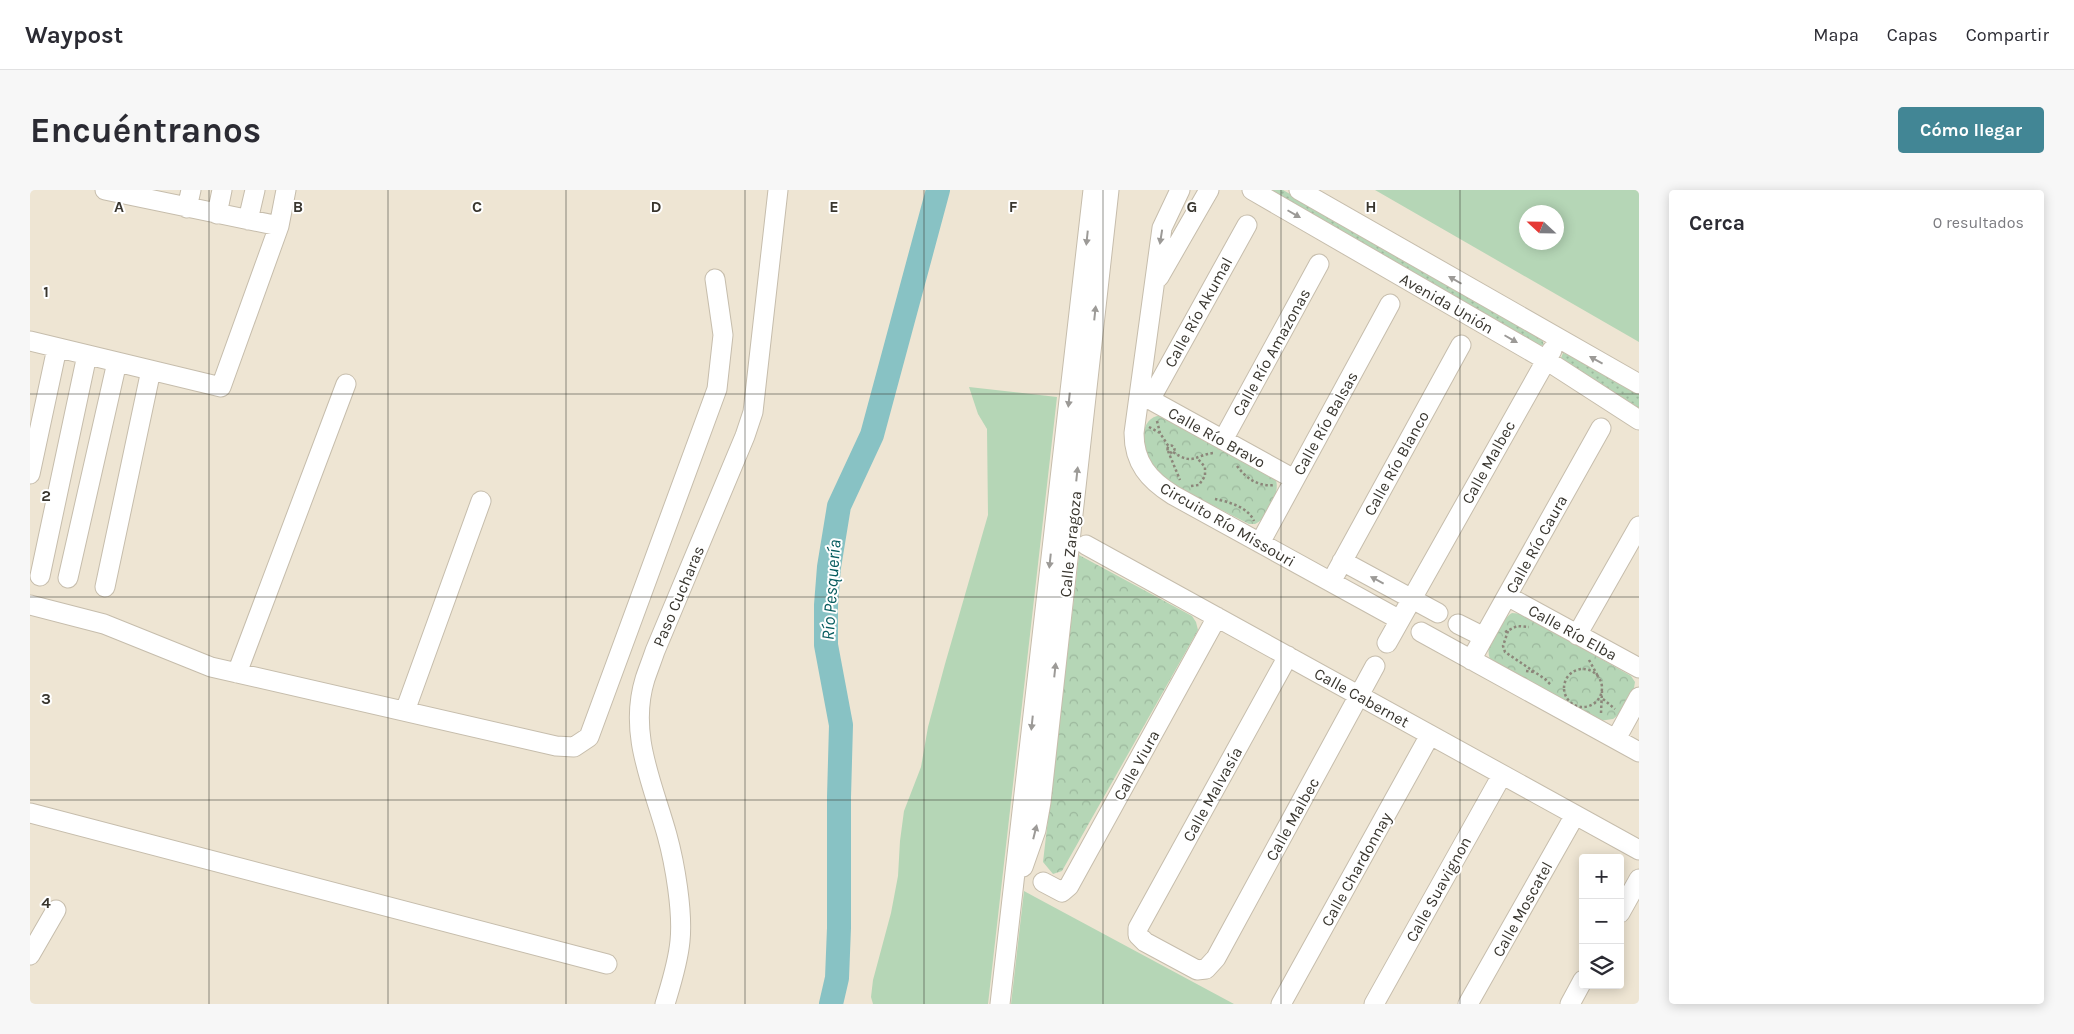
<!DOCTYPE html>
<html lang="es">
<meta charset="utf-8">
<style>
:root{--surface:#fff;--page:#f7f7f7;--text:#2b2b33;--muted:#7c7c81;--line:#e1e1e2;--accent:#428695}
body{margin:0;font-family:Karla,sans-serif;background:var(--page);color:var(--text)}
.controls{position:absolute;right:15px;bottom:15px;display:grid;overflow:hidden;border-radius:5px;box-shadow:0 2px 12px #0003}
.controls button{width:45px;height:45px;display:grid;place-items:center;padding:0;border:0;border-bottom:1px solid var(--line);background:var(--surface);color:var(--text);font:25px sans-serif}
.compass{position:absolute;left:1489px;top:15px;width:45px;height:45px;border-radius:50%;background:var(--surface);box-shadow:0 2px 12px #0003;rotate:292deg}
.list{margin:0;padding:0;list-style:none}
h2{display:flex;justify-content:space-between;align-items:center;height:65px;margin:0;padding:0 20px;font-size:21px}
h2 small{font-size:16px;font-weight:400;color:var(--muted)}
.icon{flex:none;width:28px;height:28px;fill:none;stroke:currentColor;stroke-width:2;stroke-linecap:round;stroke-linejoin:round}
.map{position:relative;flex:none;width:1609px;height:814px;overflow:hidden;border-radius:5px}
header{display:flex;align-items:center;gap:30px;box-sizing:border-box;height:70px;padding:0 25px;background:var(--surface);border-bottom:1px solid var(--line)}
header strong{font-size:24px}
nav{display:flex;gap:28px;margin-inline-start:auto;font-size:18px}
.intro{display:flex;align-items:center;justify-content:space-between;box-sizing:border-box;height:120px;padding:0 30px}
h1{margin:0;font-size:35px}
.button{padding:12px 22px;border-radius:5px;background:var(--accent);color:#fff;font-size:18px;font-weight:700}
main{display:flex;gap:30px;padding:0 30px}
aside{flex:1;background:var(--surface);border-radius:5px;box-shadow:0 2px 12px #0003}
.map>svg:first-child{display:block}
.grass{fill:#b5d6b6;fill-rule:evenodd}
.park{fill:url(#park-crowns)}
.garden{fill:url(#garden-dots)}
.lines{fill:none;stroke-linecap:round;stroke-linejoin:round}
.river{stroke:#88c2c4;stroke-width:24}
.minor-casing{stroke:#c6bdac;stroke-width:21}
.path{stroke:#8c867a;stroke-width:2.5;stroke-dasharray:2.5 2.5;stroke-linecap:butt}
.minor{stroke:#fff;stroke-width:19}
.oneway{fill:#9c9a97}
.grid{fill:none;stroke:#39362f;stroke-width:1;stroke-opacity:0.55}
.labels{text-anchor:middle;stroke-width:4;stroke-linejoin:round;paint-order:stroke}
.street-label{font-size:16px;fill:#39362f;stroke:#fff}
.water-label{font-size:18px;font-style:italic;fill:#055b5e;stroke:#fff}
.grid-label{font-size:16px;text-anchor:middle;font-weight:bold;fill:#39362f;stroke:#fff;stroke-width:4;stroke-linejoin:round;paint-order:stroke}
</style>
<header>
<strong>Waypost</strong>
<nav><a>Mapa</a><a>Capas</a><a>Compartir</a></nav>
</header>
<div class="intro"><h1>Encuéntranos</h1><a class="button">Cómo llegar</a></div>
<main>
<div class="map">
<svg width="1609" height="814" viewBox="0 0 1609 814">
<defs>
<pattern id="park-crowns" width="20" height="18" patternUnits="userSpaceOnUse" patternTransform="scale(1.25)"><rect width="20" height="18" fill="#b5d6b6"/><path d="M2 6a3 3 0 1 1 6 0M12 15a3 3 0 1 1 6 0" fill="none" stroke="#9cb89d"/></pattern>
<pattern id="garden-dots" width="8" height="8" patternUnits="userSpaceOnUse" patternTransform="scale(1.25)"><rect width="8" height="8" fill="#b5d6b6"/><path d="M2 2h.1M6 6h.1" fill="none" stroke="#9cb89d" stroke-width="1.8" stroke-linecap="round"/></pattern>
</defs>
<rect width="100%" height="100%" fill="#eee5d3"/>
<path class="grass" d="M1345 0H1609V152ZM1496 22H1526V52H1496Z
M939 197 1027 207 958 814H843L841 807 843 790 861 723 868 686 870 651 874 621 891 577 898 537 915 474 958 325 957 239 948 224Z
M994 701 1005 707 1204 814H981Z"/>
<path class="park" d="M1127 226H1131L1245 288C1252 301 1237 329 1225 334H1219L1133 290C1129 286 1124 282 1122 278 1114 265 1106 232 1127 226Z
M1049 365 1162 426 1166 432 1168 440 1032 681 1023 684 1013 672Z
M1482 423 1493 424 1601 486 1605 492 1604 498 1591 523 1583 529 1569 531 1462 472C1451 459 1469 431 1482 423Z"/>
<path class="garden" d="M1238 0H1253L1512 149 1514 155 1510 156Z
M1533 163 1537 164 1609 204V218L1532 170 1531 168Z"/>
<g class="lines">
<path class="river" d="M801 814 807 788 809 738V607L811 535 796 455V415L799 377 809 316 842 245 908 0"/>
<g class="minor-casing">
<path id="minor" d="M75 0 249 36
M1150 0 1132 38 1104 243C1104 273 1119 290 1143 305L1370 430
M1222 0 1516 170 1609 230
M1269 0 1609 194
M157 18 161 0
M187 24 192 0
M218 30 225 0
M1129 87 1179 0
M0 151 191 197 249 36 256 0
M1110 204 1264 289
M1120 210 1217 35
M1193 250 1289 74
M0 284 27 158
M1230 353 1360 114
M1056 355 1609 660
M1312 371 1408 423
M10 386 57 165
M38 388 87 172
M1301 392 1431 155
M75 397 121 180
M1477 406 1609 478
M0 415 74 434 181 477 526 556 544 557 559 547 687 199 693 145 685 89
M1428 434 1454 447
M1391 442 1609 562
M1547 445 1609 336
M1357 453 1522 160
M1258 466 1108 738V745L1115 752 1167 780 1176 779 1186 768 1345 476
M1441 470 1571 238
M207 483 316 194
M375 521 451 311
M1586 549 1609 507
M0 623 577 774
M993 677 1006 640 1011 612 1079 0
M1013 692 1032 702 1039 696 1187 427
M1590 723 1609 689
M0 765 26 720
M635 814C641 794 648 773 650 751 653 722 645 674 637 645 623 594 598 544 615 489 618 480 622 470 625 461L715 246 723 222 748 0
M970 814 1063 0
M1251 814 1400 545
M1344 814 1472 585
M1438 814 1545 625
M1540 814 1553 790"/>
</g>
<path class="path" d="M1127 231 1130 243 1139 257
M1119 237 1130 243
M1137.5 259a3.5 3.5 0 1 1 7 0a3.5 3.5 0 1 1-7 0Z
M1138 261 1150 290
M1143 262C1164 276 1164 265 1184 263
M1207 276C1216 288 1228 297 1244 295
M1161 296 1169 295 1175 286V277L1168 269
M1185 309C1199 312 1218 317 1224 331
M1478 441 1473 456 1475 462 1515 489 1521 495
M1475 442 1487 436 1499 437
M1559 470 1569 488
M1534 498a19 19 0 1 1 38 0a19 19 0 1 1-38 0Z
M1496 481 1504 482
M1573 509 1585 519
M1571 523 1572 501"/>
<use href="#minor" class="minor"/>
</g>
<defs><path id="oneway-solid" d="M-6-.8H1V-3.2L6.5 0L1 3.2V.8H-6Z" transform="scale(1.25)"/></defs>
<g class="oneway">
<use href="#oneway-solid" transform="translate(1264 24) rotate(30)"/>
<use href="#oneway-solid" transform="translate(1131 47) rotate(99)"/>
<use href="#oneway-solid" transform="translate(1057 48) rotate(96)"/>
<use href="#oneway-solid" transform="translate(1425 90) rotate(-150)"/>
<use href="#oneway-solid" transform="translate(1065 123) rotate(-84)"/>
<use href="#oneway-solid" transform="translate(1481 149) rotate(30)"/>
<use href="#oneway-solid" transform="translate(1566 170) rotate(-151)"/>
<use href="#oneway-solid" transform="translate(1039 210) rotate(96)"/>
<use href="#oneway-solid" transform="translate(1047 284) rotate(-84)"/>
<use href="#oneway-solid" transform="translate(1020 371) rotate(96)"/>
<use href="#oneway-solid" transform="translate(1347 390) rotate(-152)"/>
<use href="#oneway-solid" transform="translate(1025 480) rotate(-84)"/>
<use href="#oneway-solid" transform="translate(1002 533) rotate(96)"/>
<use href="#oneway-solid" transform="translate(1005 642) rotate(-76)"/>
</g>
<path class="grid" d="M179 0V814M358 0V814M536 0V814M715 0V814M894 0V814M1073 0V814M1251 0V814M1430 0V814M0 204H1609M0 407H1609M0 610H1609"/>
<g class="labels">
<g class="street-label">
<text transform="translate(1417 113) rotate(30)" y="6">Avenida Unión</text>
<text transform="translate(1168 122) rotate(-61)" y="6">Calle Río Akumal</text>
<text transform="translate(1241 162) rotate(-61)" y="6">Calle Río Amazonas</text>
<text transform="translate(1295 233) rotate(-61)" y="6">Calle Río Balsas</text>
<text transform="translate(1187 247) rotate(29)" y="6">Calle Río Bravo</text>
<text transform="translate(1458 272) rotate(-61)" y="6">Calle Malbec</text>
<text transform="translate(1366 273) rotate(-61)" y="6">Calle Río Blanco</text>
<text transform="translate(1198 334) rotate(30)" y="6">Circuito Río Missouri</text>
<text transform="translate(1040 354) rotate(-84)" y="6">Calle Zaragoza</text>
<text transform="translate(1506 354) rotate(-61)" y="6">Calle Río Caura</text>
<text transform="translate(648 406) rotate(-67)" y="6">Paso Cucharas</text>
<text transform="translate(1543 442) rotate(29)" y="6">Calle Río Elba</text>
<text transform="translate(1332 507) rotate(29)" y="6">Calle Cabernet</text>
<text transform="translate(1106 575) rotate(-61)" y="6">Calle Viura</text>
<text transform="translate(1182 604) rotate(-61)" y="6">Calle Malvasía</text>
<text transform="translate(1262 629) rotate(-61)" y="6">Calle Malbec</text>
<text transform="translate(1326 679) rotate(-61)" y="6">Calle Chardonnay</text>
<text transform="translate(1408 699) rotate(-61)" y="6">Calle Suavignon</text>
<text transform="translate(1492 719) rotate(-61)" y="6">Calle Moscatel</text>
</g>
<g class="water-label">
<text transform="translate(801 400) rotate(-86)" y="6">Río Pesquería</text>
</g>
</g>
<g class="grid-label">
<text x="89" y="22">A</text>
<text x="268" y="22">B</text>
<text x="447" y="22">C</text>
<text x="626" y="22">D</text>
<text x="804" y="22">E</text>
<text x="983" y="22">F</text>
<text x="1162" y="22">G</text>
<text x="1341" y="22">H</text>
<text x="16" y="107">1</text>
<text x="16" y="311">2</text>
<text x="16" y="514">3</text>
<text x="16" y="718">4</text>
</g>
</svg>
<div class="controls">
<button>+</button>
<button>−</button>
<button><svg class="icon" aria-label="layers" viewBox="0 0 24 24"><path d="M12 4l9 5-9 5-9-5zM3 14l9 5 9-5"/></svg></button>
</div>
<svg class="compass" viewBox="-18 -18 36 36"><path d="M0-13l5 13h-10z" fill="#e53935"/><path d="M0 13l5-13h-10z" fill="#7c7c81"/></svg>
</div>
<aside>
<h2>Cerca<small>0 resultados</small></h2>
<ul class="list">
</ul>
</aside>
</main>
